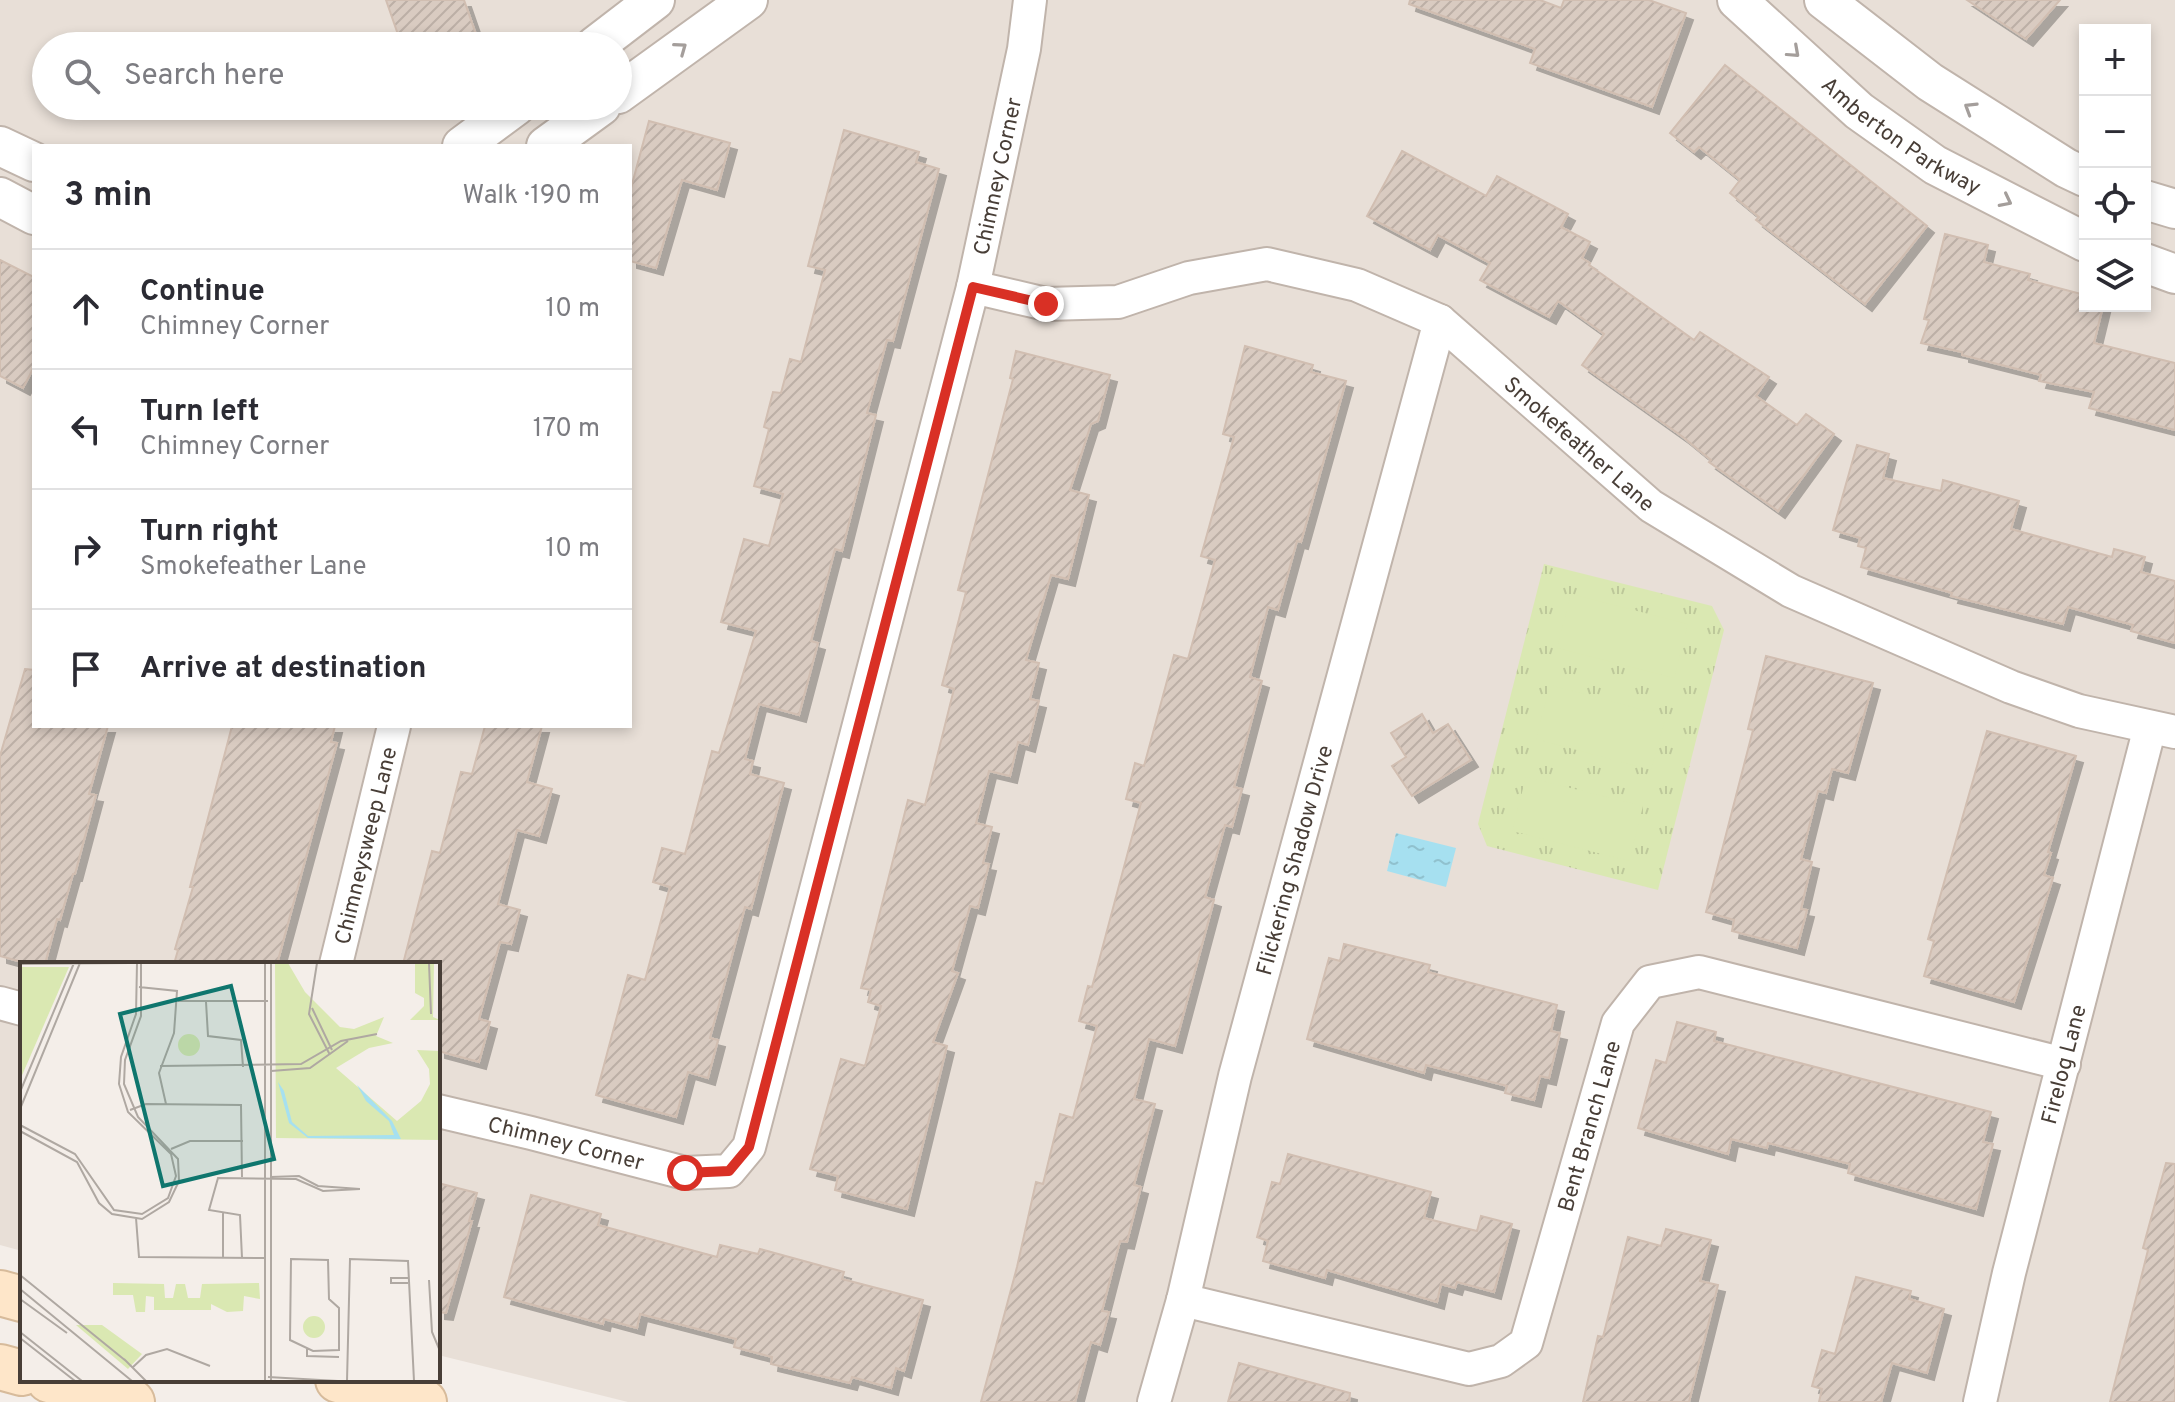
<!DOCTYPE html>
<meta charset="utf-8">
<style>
:root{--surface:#fff;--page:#f2f2f3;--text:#2b2b33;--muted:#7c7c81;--line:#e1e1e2}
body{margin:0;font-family:Overpass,sans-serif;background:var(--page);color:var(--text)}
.controls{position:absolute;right:24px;top:24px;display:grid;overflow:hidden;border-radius:0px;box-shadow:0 4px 12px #0003}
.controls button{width:72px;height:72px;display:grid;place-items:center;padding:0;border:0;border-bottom:2px solid var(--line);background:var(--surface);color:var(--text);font:40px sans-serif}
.stop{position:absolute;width:24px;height:24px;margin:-18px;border:6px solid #d93025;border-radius:50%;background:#fff}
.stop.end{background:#d93025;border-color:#fff;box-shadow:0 2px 8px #0008}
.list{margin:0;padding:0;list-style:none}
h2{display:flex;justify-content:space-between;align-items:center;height:104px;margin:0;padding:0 32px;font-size:34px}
h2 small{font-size:26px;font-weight:400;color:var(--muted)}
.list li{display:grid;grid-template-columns:52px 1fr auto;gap:24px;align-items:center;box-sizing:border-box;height:120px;padding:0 32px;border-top:2px solid var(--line)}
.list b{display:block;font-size:30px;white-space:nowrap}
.list p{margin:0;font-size:26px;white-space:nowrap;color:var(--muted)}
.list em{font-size:26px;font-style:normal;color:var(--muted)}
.icon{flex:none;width:44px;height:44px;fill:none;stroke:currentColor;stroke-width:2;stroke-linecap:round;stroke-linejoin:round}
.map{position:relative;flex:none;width:2175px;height:1402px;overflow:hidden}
.search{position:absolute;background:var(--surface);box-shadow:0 4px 12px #0003;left:32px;top:32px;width:600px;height:88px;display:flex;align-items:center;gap:20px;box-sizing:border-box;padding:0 28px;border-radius:44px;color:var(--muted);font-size:30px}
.panel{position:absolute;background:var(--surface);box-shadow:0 4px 12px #0003;left:32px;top:144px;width:600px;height:584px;border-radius:0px}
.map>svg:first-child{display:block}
.residential{fill:#e8dfd7;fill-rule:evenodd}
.grass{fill:url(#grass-tufts)}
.pitch{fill:#dae8b2}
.water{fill:url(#water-ripples)}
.building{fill:url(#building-hatch);stroke:#d1beb1;stroke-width:2;filter:url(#shadow)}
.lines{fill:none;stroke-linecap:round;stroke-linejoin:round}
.minor-casing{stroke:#c0b4ab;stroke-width:36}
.tertiary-casing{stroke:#c0b4ab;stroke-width:42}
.secondary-casing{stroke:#d7bb9b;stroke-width:48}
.minor{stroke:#fff;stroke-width:32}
.tertiary{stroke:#fff;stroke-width:38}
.secondary{stroke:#fee6c9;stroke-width:44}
.oneway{stroke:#a49e9b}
.route{stroke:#d93025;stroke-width:10}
.labels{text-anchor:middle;stroke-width:8;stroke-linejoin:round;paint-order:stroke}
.street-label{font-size:22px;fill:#483e37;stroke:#fff}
.inset-road{fill:none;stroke:#afa8a2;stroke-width:2}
.view{fill:#0f766e;fill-opacity:0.15;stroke:#0f766e;stroke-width:4}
.inset-edge{fill:none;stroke:#483e37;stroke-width:4}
</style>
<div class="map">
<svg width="2175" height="1402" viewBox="0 0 2175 1402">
<defs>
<pattern id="grass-tufts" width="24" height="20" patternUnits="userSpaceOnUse" patternTransform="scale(2)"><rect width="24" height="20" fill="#dae8b2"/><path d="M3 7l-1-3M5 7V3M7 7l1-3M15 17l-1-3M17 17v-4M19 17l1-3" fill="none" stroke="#bdc89a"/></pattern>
<pattern id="water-ripples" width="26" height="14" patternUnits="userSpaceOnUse" patternTransform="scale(2)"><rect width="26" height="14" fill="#a6e0f0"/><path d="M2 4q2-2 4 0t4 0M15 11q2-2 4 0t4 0" fill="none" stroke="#90c1ce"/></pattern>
<pattern id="building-hatch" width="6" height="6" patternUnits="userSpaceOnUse" patternTransform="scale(2)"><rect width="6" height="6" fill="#d9cbc1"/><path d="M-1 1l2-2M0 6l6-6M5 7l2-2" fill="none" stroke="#bcafa6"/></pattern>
<filter id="shadow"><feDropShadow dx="7" dy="7" stdDeviation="0" flood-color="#0004"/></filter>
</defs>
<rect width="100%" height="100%" fill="#f4eee9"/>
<path class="residential" d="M0 0H2175V1402H628L438 1355V964H22V1251L0 1245ZM2085 30H2145V306H2085ZM46 46H618V106H46ZM34 146H630V726H34Z"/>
<path class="grass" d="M1544 564 1712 606 1724 630 1658 890 1487 846 1478 824Z"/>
<path class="pitch" d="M1571 594 1688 624 1674 678 1557 648Z
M1550 685 1666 716 1651 770 1536 739Z
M1526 777 1643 806 1629 861 1512 831Z"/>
<path class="water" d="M1396 833 1456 848 1446 887 1387 871Z"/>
<path class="building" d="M386 0H464L480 46H402Z
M1410 0H1540L1561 8 1564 0H1649L1686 13 1652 107 1530 63 1535 49 1409 4Z
M1967 0H2060L2026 39Z
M1725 65 1927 226 1865 304 1756 220 1759 217 1730 193 1740 180 1699 147 1694 152 1670 133Z
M649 121 730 143 717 190 682 180 656 268 630 261V192Z
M844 130 919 152 916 162 939 169 893 341 887 340 867 413 876 415 842 551 835 549 811 641 818 643 799 715 759 704 745 759 753 761 750 774 784 783 751 909 745 907 710 1038 718 1040 708 1078 688 1072 676 1117 596 1095 628 975 645 980 670 887 653 882 662 848 685 854 712 751 719 753 756 631 721 622 744 539 769 546 783 494 754 486 769 429 764 427 773 392 781 393 790 359 801 362 825 270 808 266Z
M1402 151 1486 196 1497 176 1568 214 1561 227 1590 242 1582 258 1590 263 1589 265 1694 340 1700 332 1769 377 1756 396 1797 425 1806 414 1834 434 1778 511 1709 462 1711 460 1683 437 1582 365 1604 334 1558 301 1549 317 1480 280 1490 263 1438 235 1430 250 1367 216Z
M1945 234 1988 245 1984 262 2030 274 2028 280 2085 295V306H2103L2094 343 2175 363V430L2089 408 2094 392 2039 381 2041 375 1962 355V352L1921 343 1929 320 1924 319Z
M0 260 34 277V367L23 388 0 376Z
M1245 346 1313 365 1311 372 1346 381 1301 542 1297 541 1278 610 1268 607 1250 677 1262 681 1234 787 1242 789 1232 827 1225 825 1205 897 1214 900 1175 1046 1149 1039 1134 1099 1155 1104 1134 1185 1141 1187 1127 1242 1120 1241 1102 1311 1109 1312 1100 1345 1091 1342 1075 1402H981L1017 1267 1036 1182 1043 1184 1060 1114 1073 1118 1097 1026 1079 1021 1088 986 1092 987 1141 803 1126 799 1135 763 1144 766 1174 655 1188 659 1215 560 1201 556 1234 437 1223 434Z
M1016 351 1110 375 1098 421 1091 424 1070 490 1089 495 1068 579 1051 575 1026 660 1039 663 1030 699 1039 701 1028 745 1018 742 1010 776 989 771 976 823 992 827 983 863 989 864 978 908 970 906 952 971 958 973 933 1042 947 1046 907 1209 835 1190 838 1176 810 1169 841 1059 865 1066 881 1006 868 1002 871 990 861 988 908 800 925 805 954 689 942 685 966 592 958 590 1013 379 1010 378Z
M1857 445 1889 454 1883 478 1941 491 1943 480 2019 501 2011 529 2112 557 2114 549 2145 557 2141 572 2175 581V643L2131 631 2133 625 2068 607 2063 624 1951 596 1952 593 1861 567 1866 548 1858 546 1860 538 1833 530Z
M1766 656 1873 683 1848 773 1832 769 1826 793 1818 791 1801 859 1812 862 1801 909 1807 910 1797 948 1732 931 1734 920 1706 912 1753 730 1748 729Z
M25 669 34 670V726H108L89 794 96 795 75 874H73L60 920 57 919 45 964H29L0 956V756Z
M1422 714 1433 733 1448 724 1471 760 1412 796 1392 766 1406 757 1391 733Z
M232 726H335L331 742 337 743 277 964H174L178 950 175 949 193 887H190Z
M485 726H542L527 782 552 789 539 836 517 830 498 904 520 910 511 944 500 942 479 1019 490 1022 479 1062 438 1051V964H403L432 851 440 853 461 772 472 774Z
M1987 731 2076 756 2048 852 2051 853 2044 875 2053 878 2014 1002 1924 976 1934 941 1928 939Z
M1344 944 1430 965 1428 972 1557 1005 1551 1031 1560 1033 1549 1078 1540 1076 1534 1100 1505 1093 1507 1086 1426 1065 1424 1073 1307 1039 1329 958 1340 961Z
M1677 1022 1716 1032 1714 1041 1991 1112 1983 1142 1993 1144 1976 1209 1848 1173 1850 1164 1768 1143 1767 1148 1731 1139 1728 1154 1638 1128 1656 1060 1666 1063Z
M1288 1154 1431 1192 1424 1218 1477 1231 1481 1216 1512 1224 1494 1292 1457 1282 1455 1288 1441 1284 1437 1302 1327 1270 1325 1278 1263 1261 1268 1241 1257 1237 1272 1182 1280 1184Z
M2166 1163 2175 1164V1402H2110L2148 1250 2143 1248Z
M438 1183 477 1193 469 1221H472L446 1313 438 1312Z
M531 1195 601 1214 598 1225 717 1257 720 1245 758 1254 760 1249 844 1272 842 1279 923 1300 904 1371 896 1368 891 1388 852 1377 850 1383 771 1364 772 1357 734 1347 736 1339 640 1314 637 1328 604 1319 603 1324 504 1297Z
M1666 1229 1711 1240 1700 1281 1718 1285 1689 1402H1583L1598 1336 1603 1337 1628 1237 1661 1246Z
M1856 1277 1911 1291 1909 1299 1944 1309 1927 1373 1892 1363 1881 1402H1819L1822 1389 1812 1386 1822 1350 1835 1354Z
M1239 1363 1350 1393 1349 1402H1228Z"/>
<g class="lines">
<g class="minor-casing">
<g id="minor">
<path id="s1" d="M973 287 1046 304 1118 302 1189 278 1267 264 1357 285 1440 321 1651 506 1791 591 2011 687 2079 711 2175 732"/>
<path id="s2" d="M336 964 394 726"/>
<path d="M0 1003 22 1009"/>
<path id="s3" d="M438 1111 531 1133 685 1173 729 1171 749 1147 973 287 1024 49 1030 0"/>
<path id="s4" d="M1183 1300 1469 1369 1501 1361 1526 1343 1618 1023 1650 982 1699 972 2064 1064"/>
<path id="s5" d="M1154 1402 1183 1300 1235 1076 1440 321"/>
<path id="s6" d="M1980 1402 2009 1273 2150 727"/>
</g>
</g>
<g class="tertiary-casing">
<g id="tertiary">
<path id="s7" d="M1737 0 1859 111 1935 165 2085 242"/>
<path d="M1824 0 1930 82 2066 168 2085 177"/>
<path d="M595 46 655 0"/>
<path d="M618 94 748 0"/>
<path d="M0 146 34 162"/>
<path d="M462 146 516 106"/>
<path d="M546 146 601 106"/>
<path d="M0 197 34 215"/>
<path d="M2145 200 2175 209"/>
<path d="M2145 263 2175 274"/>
</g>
</g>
<g class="secondary-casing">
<path id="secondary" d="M0 1293 22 1299
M0 1367 22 1373
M49 1380 132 1402
M338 1380 424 1402"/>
</g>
<use href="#minor" class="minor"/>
<use href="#tertiary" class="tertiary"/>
<use href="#secondary" class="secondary"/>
</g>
<defs><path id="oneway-chevron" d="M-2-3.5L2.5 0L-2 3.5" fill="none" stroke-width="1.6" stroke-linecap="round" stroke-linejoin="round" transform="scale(2)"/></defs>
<g class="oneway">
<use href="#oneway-chevron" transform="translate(681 48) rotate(-36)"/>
<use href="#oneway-chevron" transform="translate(1794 52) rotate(42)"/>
<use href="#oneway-chevron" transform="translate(1970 108) rotate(-148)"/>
<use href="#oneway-chevron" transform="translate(2006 201) rotate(27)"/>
</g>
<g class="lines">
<path class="route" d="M685 1173 729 1171 749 1147 973 287 1046 304"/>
</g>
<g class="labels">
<g class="street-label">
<text dy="8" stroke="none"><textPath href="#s7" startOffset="214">Amberton Parkway</textPath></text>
<text dy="8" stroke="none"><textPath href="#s3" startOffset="1332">Chimney Corner</textPath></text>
<text dy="8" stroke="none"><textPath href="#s1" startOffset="670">Smokefeather Lane</textPath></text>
<text dy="8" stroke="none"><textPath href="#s2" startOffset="122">Chimneysweep Lane</textPath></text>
<text dy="8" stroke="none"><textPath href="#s5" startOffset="560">Flickering Shadow Drive</textPath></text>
<text dy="8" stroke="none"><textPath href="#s6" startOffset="348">Firelog Lane</textPath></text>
<text dy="8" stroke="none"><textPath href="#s4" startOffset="584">Bent Branch Lane</textPath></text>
<text dy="8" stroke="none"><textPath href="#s3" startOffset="132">Chimney Corner</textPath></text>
</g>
</g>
<g transform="translate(20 962)">
<rect width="420" height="420" fill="#f4eee9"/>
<path d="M255 1H268L285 30 320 65 334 67 364 55 356 74 373 81 349 86 316 106 377 159 401 139 410 122 409 107 397 88 420 89V178L256 176ZM395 1H414L413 55 420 58H390L404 44V36L395 31ZM158 83a11 11 0 1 1 22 0a11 11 0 1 1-22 0ZM93 321 144 322 145 336H153L156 322H165L168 336H180L182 322 239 321 240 337 224 334 223 349 207 350 191 342V348H134V335L126 334 125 350H116L113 333H93ZM283 365a11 11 0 1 1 22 0a11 11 0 1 1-22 0ZM56 363H82L122 392 108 407Z" fill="#dae8b2"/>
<path d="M0 5H49L0 118Z" fill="#dae8b2"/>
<path d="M258 120 264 129 272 160 288 174 374 173 369 159 346 139 337 123 372 159 381 177 288 176 269 161Z" fill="#a6e0f0"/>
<path class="inset-road" d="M251 1V419M297 1 289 52 310 93M409 1 411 52M0 2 110 1M119 25 157 29 154 71 139 111 146 142M158 39H248M186 40 188 74 221 78 223 105M292 46 312 88M140 104 281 102 321 79 357 72M251 109 290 106 328 79M0 130 54 1M0 147 60 1M110 148 126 142 221 143 222 215M0 163 55 192 94 248 122 252 148 236 156 214 151 192 108 150 99 122 101 95 116 52 117 1M0 169 57 200 79 241 92 252 122 257 149 240 159 219 158 197 118 155 104 122 105 98 121 54V1M151 187 170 179H223M251 215 279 214 298 224 340 227M203 251V296M116 256 119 295 246 296M222 296 220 253 189 248 198 216 276 217 303 229 340 227M271 297 308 298 309 337 319 346V388L293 389 270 378ZM0 313 106 399M388 316H371V321H388M409 318 412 370 420 389M0 327 112 419M0 337 47 371M0 370 62 419M0 376 55 419M287 387V394L319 395M104 397 126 419M113 405 126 393 147 387 190 404M248 415 318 419M245 419V1M251 419H295M327 419 330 297 388 299 394 419"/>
<path class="view" d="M211 24 254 197 143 224 100 52Z"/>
<rect width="420" height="420" class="inset-edge"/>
</g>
</svg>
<div class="controls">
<button>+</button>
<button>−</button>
<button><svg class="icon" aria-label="locate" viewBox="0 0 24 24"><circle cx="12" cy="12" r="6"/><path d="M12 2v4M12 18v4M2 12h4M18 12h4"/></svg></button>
<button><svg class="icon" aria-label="layers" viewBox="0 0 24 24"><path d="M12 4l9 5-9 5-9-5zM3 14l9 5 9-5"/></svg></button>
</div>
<div class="stop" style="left:685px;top:1173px"></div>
<div class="stop end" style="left:1046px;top:304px"></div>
<div class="search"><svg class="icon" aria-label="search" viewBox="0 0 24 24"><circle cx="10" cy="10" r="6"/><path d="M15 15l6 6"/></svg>Search here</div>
<section class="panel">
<h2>3 min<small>Walk · 190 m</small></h2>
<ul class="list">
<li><svg class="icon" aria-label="ahead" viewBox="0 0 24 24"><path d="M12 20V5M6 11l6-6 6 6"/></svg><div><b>Continue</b><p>Chimney Corner</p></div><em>10 m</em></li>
<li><svg class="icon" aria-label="left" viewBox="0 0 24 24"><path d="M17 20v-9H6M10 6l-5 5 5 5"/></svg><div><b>Turn left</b><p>Chimney Corner</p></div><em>170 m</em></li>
<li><svg class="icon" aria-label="right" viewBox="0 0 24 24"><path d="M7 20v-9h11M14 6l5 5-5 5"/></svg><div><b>Turn right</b><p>Smokefeather Lane</p></div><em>10 m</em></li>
<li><svg class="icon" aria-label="arrive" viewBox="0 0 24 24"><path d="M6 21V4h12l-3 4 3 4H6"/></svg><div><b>Arrive at destination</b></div></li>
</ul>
</section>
</div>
